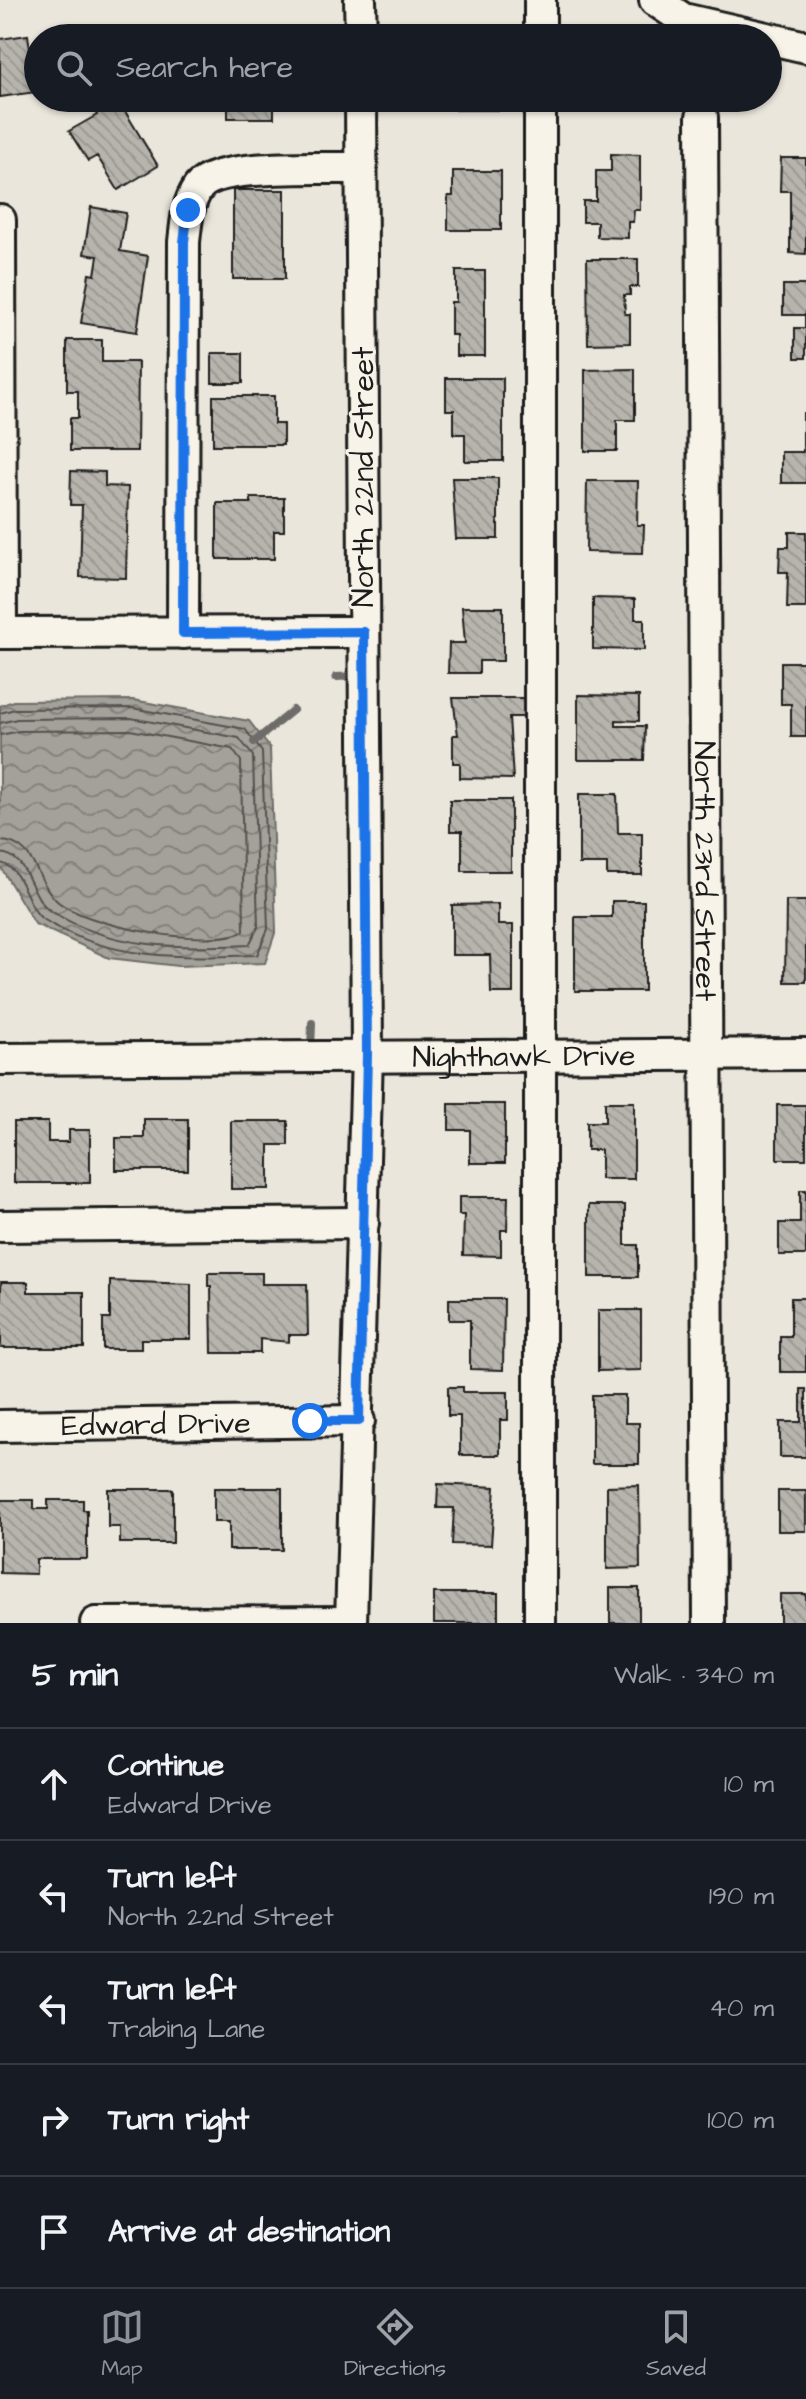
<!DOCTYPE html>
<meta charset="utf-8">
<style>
:root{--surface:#171b24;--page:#242831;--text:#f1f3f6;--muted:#9ea1a6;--line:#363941;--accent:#8c9099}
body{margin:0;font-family:"Architects Daughter",sans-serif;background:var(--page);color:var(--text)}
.stop{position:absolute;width:24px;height:24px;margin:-18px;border:6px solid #1a73e8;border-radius:50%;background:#fff}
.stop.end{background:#1a73e8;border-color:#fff;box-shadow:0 2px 8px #0008}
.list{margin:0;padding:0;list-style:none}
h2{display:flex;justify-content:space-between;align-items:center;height:104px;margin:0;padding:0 32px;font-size:34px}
h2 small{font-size:26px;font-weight:400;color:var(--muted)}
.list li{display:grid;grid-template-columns:52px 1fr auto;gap:24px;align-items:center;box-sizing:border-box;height:112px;padding:0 32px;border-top:2px solid var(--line)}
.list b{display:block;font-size:30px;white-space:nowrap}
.list p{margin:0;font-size:26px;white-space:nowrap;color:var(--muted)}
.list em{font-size:26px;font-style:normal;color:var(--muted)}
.icon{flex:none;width:44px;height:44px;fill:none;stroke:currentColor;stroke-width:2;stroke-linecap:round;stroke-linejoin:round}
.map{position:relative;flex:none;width:806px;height:1623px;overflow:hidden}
.search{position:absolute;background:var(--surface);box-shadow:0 2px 6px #0004;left:24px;right:24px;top:24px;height:88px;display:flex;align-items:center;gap:20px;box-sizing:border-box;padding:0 28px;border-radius:44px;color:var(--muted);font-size:30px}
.sheet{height:664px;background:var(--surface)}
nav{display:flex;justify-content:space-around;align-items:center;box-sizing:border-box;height:112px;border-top:2px solid var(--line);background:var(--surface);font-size:22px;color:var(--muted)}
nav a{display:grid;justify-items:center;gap:4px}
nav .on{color:var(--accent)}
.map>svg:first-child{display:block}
.water{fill:url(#water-waves);stroke:#6d6c68;stroke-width:2}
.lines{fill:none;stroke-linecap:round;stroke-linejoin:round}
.shore{stroke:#52514e;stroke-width:2}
.stream{stroke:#6d6c68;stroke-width:8}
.building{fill:url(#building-back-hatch);stroke:#1c1c1c;stroke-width:2}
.minor-casing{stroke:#1c1c1c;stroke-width:36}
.minor{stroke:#f7f3e8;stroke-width:30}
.route{stroke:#1a73e8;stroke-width:10}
.labels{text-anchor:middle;stroke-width:6;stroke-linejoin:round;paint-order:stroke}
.street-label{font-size:30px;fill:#1c1c1c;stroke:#f7f3e8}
</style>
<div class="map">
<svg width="806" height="1623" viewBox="0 0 806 1623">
<defs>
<pattern id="water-waves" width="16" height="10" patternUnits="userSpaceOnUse" patternTransform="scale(2)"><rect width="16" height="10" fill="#a3a19a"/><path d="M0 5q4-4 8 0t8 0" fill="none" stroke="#84827d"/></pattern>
<pattern id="building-back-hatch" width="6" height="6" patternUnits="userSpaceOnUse" patternTransform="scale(2)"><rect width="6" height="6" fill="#b6b4ac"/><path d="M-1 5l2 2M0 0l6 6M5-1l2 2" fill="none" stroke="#9c9a93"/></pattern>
</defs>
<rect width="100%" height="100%" fill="#eae6dc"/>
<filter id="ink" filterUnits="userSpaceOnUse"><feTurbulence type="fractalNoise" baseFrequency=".0125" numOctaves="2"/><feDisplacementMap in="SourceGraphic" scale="16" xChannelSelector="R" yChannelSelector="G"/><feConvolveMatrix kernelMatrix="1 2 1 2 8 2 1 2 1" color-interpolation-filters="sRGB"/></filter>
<g filter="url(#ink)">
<path class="water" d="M133 700 249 721 270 748 276 930 265 963 178 966 109 958 35 924 0 866V706L13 701Z"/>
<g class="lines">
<path class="shore" d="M0 713 15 709 132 708 245 729 262 752 268 929 257 955C182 958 109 961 43 919 26 908 23 866 0 863
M0 723 17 719 131 718 239 738 253 756 258 927 249 945C180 948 112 950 51 911 29 898 30 855 0 853
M0 735 20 731 130 730 232 749 241 761 244 931C211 949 85 927 56 900 35 880 36 842 0 841"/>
<path class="stream" d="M336 677 360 676
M254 742 293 710
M311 1050 312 1023"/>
</g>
<path class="building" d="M28 35 36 92 0 97V39Z
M98 98H117L158 166 118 190 97 156 88 161 69 131 97 115 89 103Z
M228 98H274V118H228Z
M455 98H505V110H455Z
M611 154 640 155V210H634L633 222H628V238L597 237V222H583V201H596V171H611Z
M781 158H806V254L790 253V191H780Z
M453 171H501V230H448V196H453Z
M233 190H285V279H233Z
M91 207 126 213 120 251 148 256 137 332 81 323 89 274 95 275 98 256 84 254Z
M587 259H638V287H630V295H624L625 314H630V343L588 344Z
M456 271H485V356H456V335H451V302H456Z
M783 285H806V358H795V328H805V315H783Z
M67 340H102V362H138L137 451H70V418H78V391H67Z
M212 353H243V383H212Z
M635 369V420H617V451H585V370Z
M446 378H503V461H465V434H454V410H446Z
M213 396H274V424H283V445H213Z
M803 413H806V483H781V452H803Z
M71 471 105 472V486L128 487 126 578 80 577 82 505H70Z
M452 478H498V539H456Z
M587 481H638L637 525H644L643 553 586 552Z
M251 498H284V531H274V559H217V503H251Z
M789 532H806V608H787L788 572H779L780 547H789Z
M593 598 635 599V619H644V650L593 649Z
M462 607H503V661H479V673H448L449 643H465Z
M781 662H806V737H791V704H781Z
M578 695 639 696V721L616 720V726H645L644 760H578Z
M453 698H523V717H509L513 779 460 778V763H453V735H458Z
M579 794H617L618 833H642V875H607V864H579Z
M450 800H511V871H462V831H450Z
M612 901H644V991H575V917H612Z
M786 901H806V982H785Z
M498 904V925H513V993H491L490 955H452V905Z
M605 1102H634V1179H601V1150H587V1122H605Z
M449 1104H505V1163H470V1130H449Z
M777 1105H806V1159H777Z
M144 1119H188V1170H116V1138H144Z
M231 1121H288V1145H269V1189H231Z
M14 1122H48V1142H69V1130H90V1183H14Z
M800 1190H806V1255H779V1223H800Z
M459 1197H508L507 1230H501V1256L463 1255 464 1215H459Z
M589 1205H625V1245H638V1277H589Z
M208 1273H262V1284H307L308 1335H289V1342L260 1339V1353H212L211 1286H208Z
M110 1281 191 1284V1339H141V1349H103V1319H110Z
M1 1282H28V1292H84V1348H1Z
M791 1298H806V1372H780V1336H791Z
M449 1299H504L503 1370 470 1369V1320H449Z
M598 1310H641V1370L598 1371Z
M448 1387H463V1392H508V1420H500V1455H460V1416H448Z
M801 1389H806V1457H780V1422H801Z
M592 1395H625V1423H639V1464H592Z
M438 1484 495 1487 491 1545 452 1544 454 1508H437Z
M639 1485 640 1568 607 1569V1486Z
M214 1488H282V1550H229V1522H214Z
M108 1489H173V1543H120V1527H108Z
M778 1491H806V1531H778Z
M0 1500H34V1509H48V1500H83V1510H87V1559H36V1574L0 1573Z
M610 1588H639V1623H610Z
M434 1593H498V1623H434Z
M780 1594H806V1623H780Z"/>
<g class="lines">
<g class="minor-casing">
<g id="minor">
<path d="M360 0 361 38"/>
<path d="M655 0 683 19 806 47"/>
<path d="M540 38V0"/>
<path d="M540 98V1623"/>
<path id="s1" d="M702 117 709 1623"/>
<path d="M0 220 1 633"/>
<path d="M0 633 364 632"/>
<path d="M183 633 184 242C186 224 187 204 198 188 216 162 328 169 361 168"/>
<path id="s2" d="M0 1059 806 1054"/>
<path d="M0 1226 363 1223"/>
<path id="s3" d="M0 1426 359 1421"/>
<path d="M96 1623 351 1622"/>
<path d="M351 1623 367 1054 361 98"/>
</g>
</g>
<use href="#minor" class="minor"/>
</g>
</g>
<g class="lines" filter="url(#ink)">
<path class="route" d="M188 210 184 242 183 633 364 632 367 1054 359 1421H310"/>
</g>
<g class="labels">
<g class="street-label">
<text transform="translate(363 477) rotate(-90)" y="10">North 22nd Street</text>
<text dy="10" stroke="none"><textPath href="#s1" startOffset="754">North 23rd Street</textPath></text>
<text dy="10" stroke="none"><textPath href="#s2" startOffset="524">Nighthawk Drive</textPath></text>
<text dy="10" stroke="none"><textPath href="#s3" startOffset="156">Edward Drive</textPath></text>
</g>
</g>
</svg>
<div class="stop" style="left:310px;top:1421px"></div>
<div class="stop end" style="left:188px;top:210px"></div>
<div class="search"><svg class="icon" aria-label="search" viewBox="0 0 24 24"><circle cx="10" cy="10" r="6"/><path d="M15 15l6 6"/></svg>Search here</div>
</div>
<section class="sheet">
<h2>5 min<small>Walk · 340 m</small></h2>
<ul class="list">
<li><svg class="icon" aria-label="ahead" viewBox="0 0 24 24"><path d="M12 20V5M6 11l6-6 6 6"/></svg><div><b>Continue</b><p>Edward Drive</p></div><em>10 m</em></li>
<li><svg class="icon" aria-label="left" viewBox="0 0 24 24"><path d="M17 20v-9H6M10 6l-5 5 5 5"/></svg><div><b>Turn left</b><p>North 22nd Street</p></div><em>190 m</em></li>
<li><svg class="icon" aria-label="left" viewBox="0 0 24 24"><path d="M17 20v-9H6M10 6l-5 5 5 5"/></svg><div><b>Turn left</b><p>Trabing Lane</p></div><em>40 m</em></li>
<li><svg class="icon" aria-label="right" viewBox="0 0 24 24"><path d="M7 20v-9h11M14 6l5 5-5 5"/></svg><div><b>Turn right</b></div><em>100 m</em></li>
<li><svg class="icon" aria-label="arrive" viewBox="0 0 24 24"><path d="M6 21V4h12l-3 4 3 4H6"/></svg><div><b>Arrive at destination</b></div></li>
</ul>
</section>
<nav>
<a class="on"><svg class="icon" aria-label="map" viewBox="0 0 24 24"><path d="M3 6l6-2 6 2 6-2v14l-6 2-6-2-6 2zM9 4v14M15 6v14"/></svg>Map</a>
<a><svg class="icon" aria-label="directions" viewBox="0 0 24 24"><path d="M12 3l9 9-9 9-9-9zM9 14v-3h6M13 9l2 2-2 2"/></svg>Directions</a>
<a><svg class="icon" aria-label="saved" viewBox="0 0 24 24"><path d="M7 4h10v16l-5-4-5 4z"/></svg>Saved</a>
</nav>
